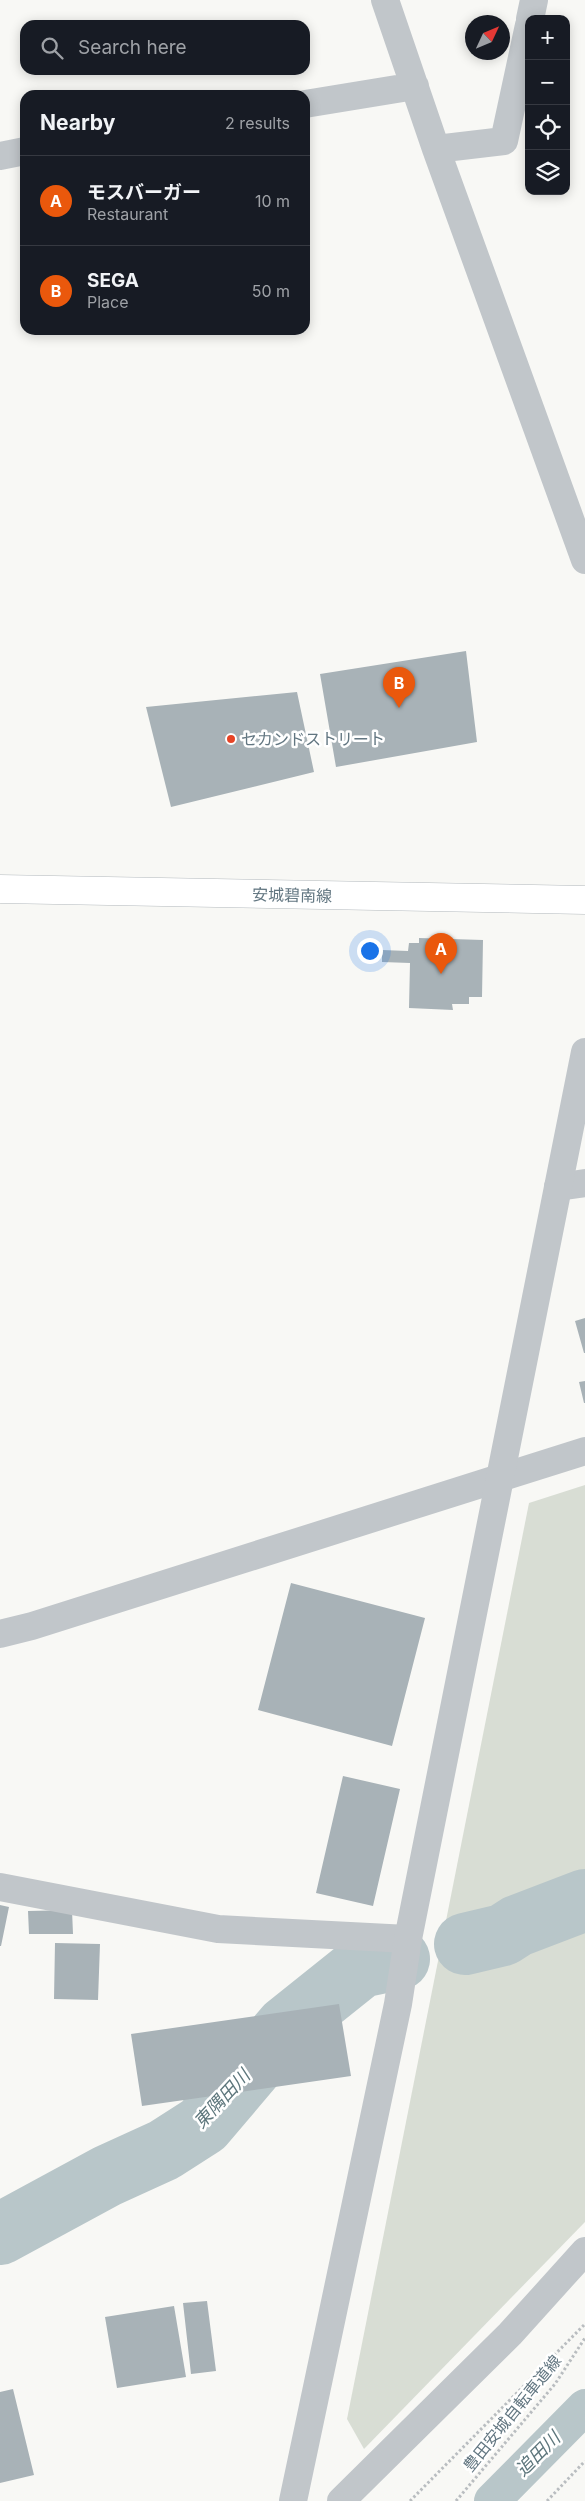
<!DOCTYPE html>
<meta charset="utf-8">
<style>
:root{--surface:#171b24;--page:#20242c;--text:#f1f3f6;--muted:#9ea1a6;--line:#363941;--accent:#ea580c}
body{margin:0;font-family:Inter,"Noto Sans JP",sans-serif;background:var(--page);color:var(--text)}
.controls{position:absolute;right:15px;top:15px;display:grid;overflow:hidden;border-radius:10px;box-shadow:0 2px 12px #0003}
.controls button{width:45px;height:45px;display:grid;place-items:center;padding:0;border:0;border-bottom:1px solid var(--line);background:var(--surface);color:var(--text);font:25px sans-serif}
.compass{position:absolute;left:465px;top:15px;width:45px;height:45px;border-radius:50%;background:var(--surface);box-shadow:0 2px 12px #0003;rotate:46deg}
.you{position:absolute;left:369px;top:950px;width:18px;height:18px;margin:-12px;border:4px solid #fff;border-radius:50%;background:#1a73e8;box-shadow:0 0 0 8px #1a73e833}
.badge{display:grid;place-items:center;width:32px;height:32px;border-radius:50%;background:var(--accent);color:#fff;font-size:16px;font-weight:700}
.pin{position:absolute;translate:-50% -41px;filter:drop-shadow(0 1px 2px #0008)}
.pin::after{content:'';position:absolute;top:26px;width:18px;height:15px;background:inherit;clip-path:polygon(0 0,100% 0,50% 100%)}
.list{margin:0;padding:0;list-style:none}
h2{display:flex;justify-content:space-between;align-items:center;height:65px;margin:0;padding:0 20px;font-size:21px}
h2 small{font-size:16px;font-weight:400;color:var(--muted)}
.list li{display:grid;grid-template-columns:32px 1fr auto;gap:15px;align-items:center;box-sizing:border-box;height:90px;padding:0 20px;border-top:1px solid var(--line)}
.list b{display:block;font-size:19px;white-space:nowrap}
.list p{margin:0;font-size:16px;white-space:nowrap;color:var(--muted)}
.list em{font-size:16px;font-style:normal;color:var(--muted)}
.icon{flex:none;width:28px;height:28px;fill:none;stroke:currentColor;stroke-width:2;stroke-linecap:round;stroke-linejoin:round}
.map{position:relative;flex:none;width:585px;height:2501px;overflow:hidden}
.search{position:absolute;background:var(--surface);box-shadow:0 2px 12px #0003;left:20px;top:20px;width:290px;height:55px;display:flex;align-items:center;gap:12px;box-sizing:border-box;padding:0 18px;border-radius:15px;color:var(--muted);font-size:19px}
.panel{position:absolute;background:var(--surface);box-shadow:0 2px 12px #0003;left:20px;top:90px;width:290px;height:245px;border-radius:15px}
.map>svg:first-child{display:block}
.green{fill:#d8ddd4}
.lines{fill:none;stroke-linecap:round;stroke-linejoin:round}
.canal{stroke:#b8c6c9;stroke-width:36}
.river{stroke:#b8c6c9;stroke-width:62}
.building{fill:#a8b2b7}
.primary-casing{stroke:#b4babe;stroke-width:29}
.path{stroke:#b9bdc0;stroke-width:3;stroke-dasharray:2.5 2.5;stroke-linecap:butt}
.minor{stroke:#c1c6ca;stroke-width:28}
.tertiary{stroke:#c1c6ca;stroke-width:28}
.primary{stroke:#fff;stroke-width:28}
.poi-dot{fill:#e74426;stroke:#fff;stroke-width:2}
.labels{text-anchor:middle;stroke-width:5;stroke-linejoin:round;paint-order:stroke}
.poi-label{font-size:16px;fill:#627681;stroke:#fff;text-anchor:start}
.street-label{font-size:16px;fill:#627681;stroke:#fff}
.water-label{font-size:18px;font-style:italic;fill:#5d767c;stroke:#fff}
</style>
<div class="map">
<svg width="585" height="2501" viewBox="0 0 585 2501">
<rect width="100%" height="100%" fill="#f8f8f5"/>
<path class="green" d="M585 1485V2222L364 2449 347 2419 529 1503Z"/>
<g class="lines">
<path class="canal" d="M492 2501 585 2407"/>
<path class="river" d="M465 1944 503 1935 517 1926 585 1900
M0 2234 107 2176 164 2150 203 2125 286 2027 361 1967 399 1959"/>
</g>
<path class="building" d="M466 651 477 742 336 767 320 674Z
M297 692 314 772 171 807 146 707Z
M419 938 483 940 482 997H469V1004H452L453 1010 409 1008 410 963 382 962V950L408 951 409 943H419Z
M585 1318V1353H584L575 1321Z
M585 1381V1403H584L579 1382Z
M291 1583 425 1618 392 1746 258 1710Z
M343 1776 400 1789 373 1906 316 1893Z
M0 1905 9 1907 1 1946H0Z
M72 1910 73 1934H29L28 1911Z
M55 1943 100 1944 98 2000 54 1999Z
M339 2004 351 2076 142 2106 131 2034Z
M207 2301 216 2371 191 2374 183 2303Z
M174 2306 186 2377 117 2388 105 2317Z
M13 2389 34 2475 0 2483V2392Z"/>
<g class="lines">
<g class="primary-casing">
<path id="primary" d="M0 889 585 900"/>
</g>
<path class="path" d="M410 2501 585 2324
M456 2501 555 2384 585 2338
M547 2501 585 2461"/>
<path class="minor" d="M385 0 436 149 585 560
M530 19 534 0
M305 104 415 86
M436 149 504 141 529 25
M0 156 25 151
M558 1187 585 1183
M0 1634 32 1626 585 1451
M0 1887 218 1929 408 1939
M341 2501 510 2334 585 2251"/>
<path class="tertiary" d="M293 2501 398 2004 408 1939 585 1052"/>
<use href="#primary" class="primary"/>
</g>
<circle class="poi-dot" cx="231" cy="739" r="5"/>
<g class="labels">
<g class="poi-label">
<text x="241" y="745">セカンドストリート</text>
</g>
<g class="street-label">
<text transform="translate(292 895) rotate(1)" y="6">安城碧南線</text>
<text transform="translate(512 2413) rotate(-51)" y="6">豊田安城自転車道線</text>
</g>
<g class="water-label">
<text transform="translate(222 2099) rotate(-47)" y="6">東隅田川</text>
<text transform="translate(538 2454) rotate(-45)" y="6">追田川</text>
</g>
</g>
</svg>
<div class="controls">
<button>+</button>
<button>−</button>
<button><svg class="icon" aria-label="locate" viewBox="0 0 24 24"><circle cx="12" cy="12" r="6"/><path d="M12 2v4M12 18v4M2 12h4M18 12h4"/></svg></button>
<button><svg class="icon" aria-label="layers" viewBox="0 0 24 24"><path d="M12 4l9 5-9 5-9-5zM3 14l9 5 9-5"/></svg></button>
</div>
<svg class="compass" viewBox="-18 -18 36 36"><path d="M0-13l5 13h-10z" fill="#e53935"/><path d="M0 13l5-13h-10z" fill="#9ea1a6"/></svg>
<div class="you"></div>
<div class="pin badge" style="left:441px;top:974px">A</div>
<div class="pin badge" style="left:399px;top:708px">B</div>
<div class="search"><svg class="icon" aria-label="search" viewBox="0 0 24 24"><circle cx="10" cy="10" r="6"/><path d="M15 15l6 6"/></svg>Search here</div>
<section class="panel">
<h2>Nearby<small>2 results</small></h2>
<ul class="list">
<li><span class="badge">A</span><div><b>モスバーガー</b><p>Restaurant</p></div><em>10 m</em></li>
<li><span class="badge">B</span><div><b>SEGA</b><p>Place</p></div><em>50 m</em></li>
</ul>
</section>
</div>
